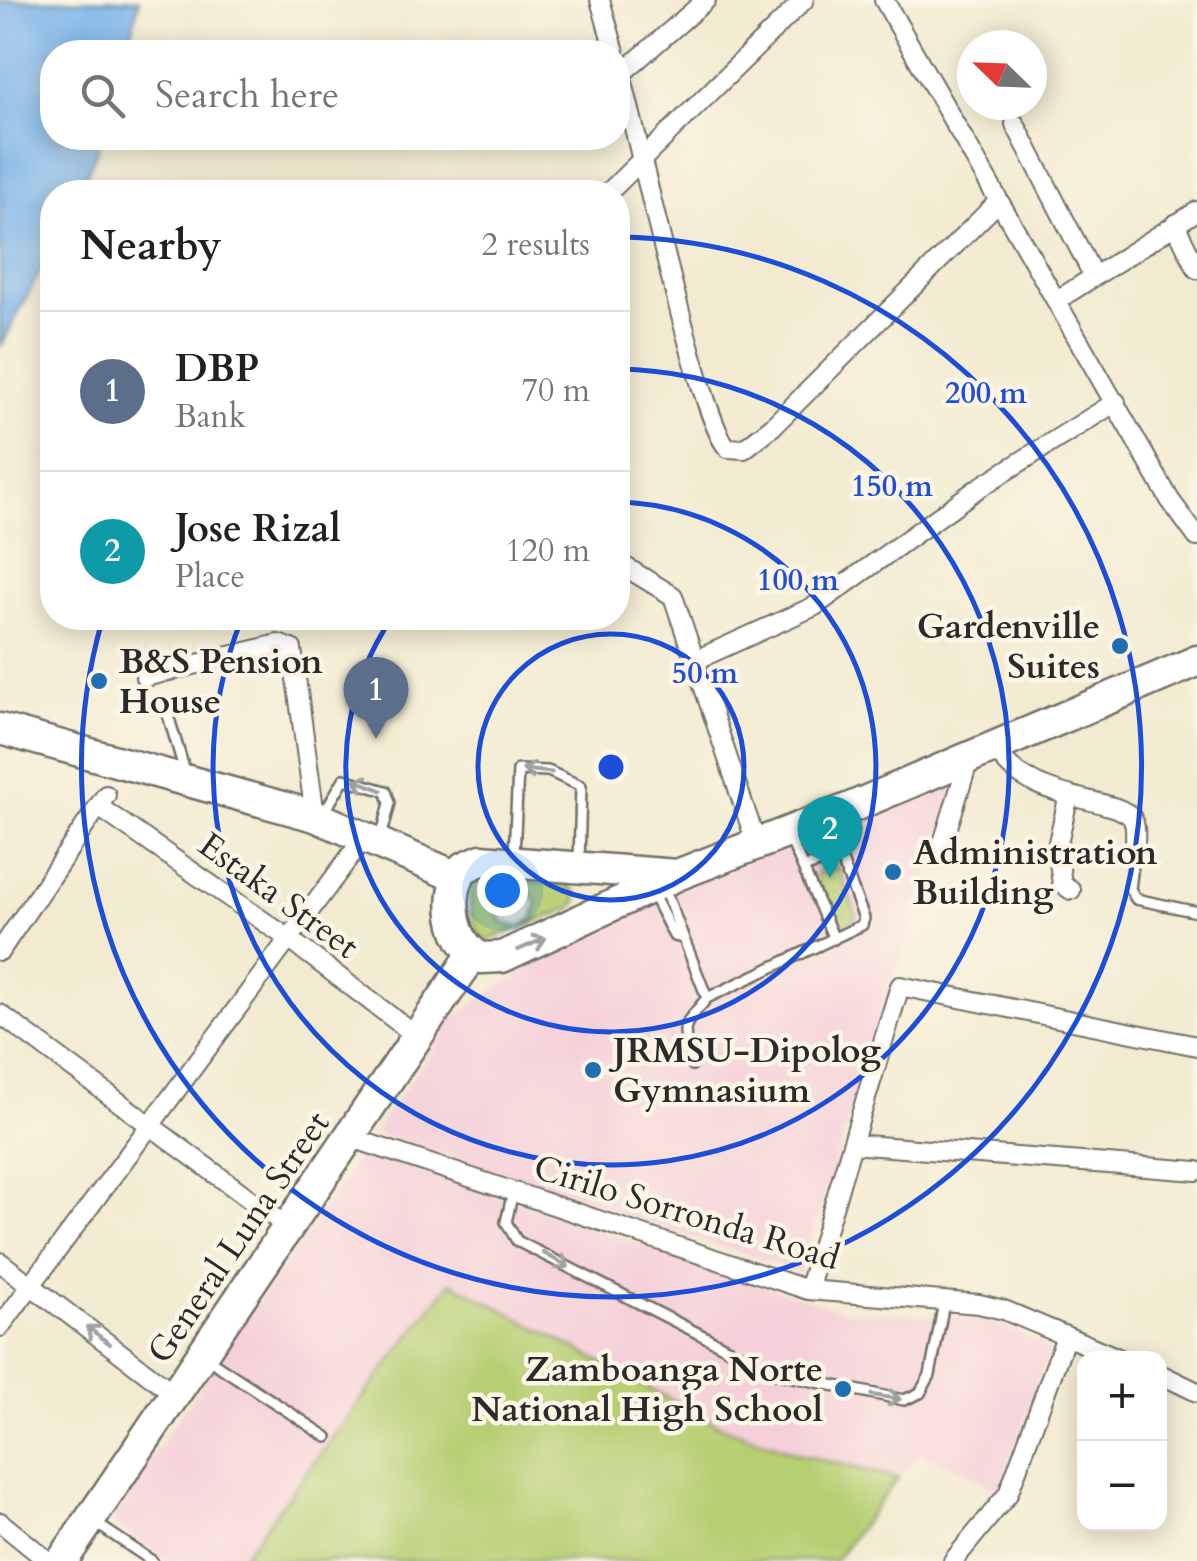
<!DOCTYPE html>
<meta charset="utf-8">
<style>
:root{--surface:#fff;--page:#f2f2f2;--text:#202124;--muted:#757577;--line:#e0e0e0;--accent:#1f6fb2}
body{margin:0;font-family:Cardo,serif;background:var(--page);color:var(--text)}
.controls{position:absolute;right:30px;bottom:30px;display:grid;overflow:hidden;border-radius:20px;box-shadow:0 5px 25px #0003}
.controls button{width:90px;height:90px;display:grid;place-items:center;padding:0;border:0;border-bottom:2px solid var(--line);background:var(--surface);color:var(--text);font:50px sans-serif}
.compass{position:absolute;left:957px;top:30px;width:90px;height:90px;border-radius:50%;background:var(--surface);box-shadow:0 5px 25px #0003;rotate:293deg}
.you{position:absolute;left:502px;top:890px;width:35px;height:35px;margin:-25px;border:8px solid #fff;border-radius:50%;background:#1a73e8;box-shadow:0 0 0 15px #1a73e833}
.badge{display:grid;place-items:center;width:65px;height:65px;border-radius:50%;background:var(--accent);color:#fff;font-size:32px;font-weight:700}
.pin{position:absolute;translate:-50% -82px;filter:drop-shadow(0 2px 5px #0008)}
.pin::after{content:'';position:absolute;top:52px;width:35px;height:30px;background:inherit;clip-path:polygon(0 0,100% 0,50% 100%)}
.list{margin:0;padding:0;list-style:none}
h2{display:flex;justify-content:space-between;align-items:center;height:130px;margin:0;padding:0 40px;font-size:42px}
h2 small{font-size:32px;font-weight:400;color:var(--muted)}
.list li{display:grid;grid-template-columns:65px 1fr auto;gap:30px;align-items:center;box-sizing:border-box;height:160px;padding:0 40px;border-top:2px solid var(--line)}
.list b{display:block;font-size:38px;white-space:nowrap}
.list p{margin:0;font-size:32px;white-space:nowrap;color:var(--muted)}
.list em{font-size:32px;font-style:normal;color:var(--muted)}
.icon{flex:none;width:55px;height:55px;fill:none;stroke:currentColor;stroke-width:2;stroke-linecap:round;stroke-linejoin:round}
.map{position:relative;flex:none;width:1197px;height:1561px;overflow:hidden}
.search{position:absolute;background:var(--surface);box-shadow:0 5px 25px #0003;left:40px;top:40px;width:590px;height:110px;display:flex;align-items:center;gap:25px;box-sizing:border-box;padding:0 35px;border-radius:40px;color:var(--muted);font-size:38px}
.panel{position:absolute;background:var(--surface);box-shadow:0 5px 25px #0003;left:40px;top:180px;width:590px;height:450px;border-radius:40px}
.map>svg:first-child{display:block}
.built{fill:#f5cfd9}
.green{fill:#b7cf73;stroke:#717d4f;stroke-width:2.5;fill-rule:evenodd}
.water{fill:#79b3ea;stroke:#526f8a;stroke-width:2.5}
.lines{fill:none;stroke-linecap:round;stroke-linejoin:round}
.service-casing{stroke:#716e65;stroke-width:14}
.minor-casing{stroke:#716e65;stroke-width:22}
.primary-casing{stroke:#716e65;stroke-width:35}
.trunk-casing{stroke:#716e65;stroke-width:35}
.service{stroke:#fff;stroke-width:9}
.minor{stroke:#fff;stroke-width:18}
.primary{stroke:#fff;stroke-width:30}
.trunk{stroke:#fff;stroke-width:30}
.oneway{stroke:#a0a0a0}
.ring{fill:none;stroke:#1d4ed8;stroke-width:5}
.poi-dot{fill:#1f6fb2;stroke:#fcf5e5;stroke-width:4}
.labels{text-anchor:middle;stroke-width:9;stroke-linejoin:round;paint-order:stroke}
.poi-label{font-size:35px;font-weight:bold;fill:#2b2b2b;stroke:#fcf5e5;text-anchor:start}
.street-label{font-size:35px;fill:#2b2b2b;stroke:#fcf5e5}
.centre{fill:#1d4ed8;stroke:#fcf5e5;stroke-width:5}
.ring-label{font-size:30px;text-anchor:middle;font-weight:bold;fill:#1d4ed8;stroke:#fcf5e5;stroke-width:9;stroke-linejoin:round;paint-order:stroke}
</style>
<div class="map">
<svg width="1197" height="1561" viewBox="0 0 1197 1561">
<rect width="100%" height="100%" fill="#fcf5e5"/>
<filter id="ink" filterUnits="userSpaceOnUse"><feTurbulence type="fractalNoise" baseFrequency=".01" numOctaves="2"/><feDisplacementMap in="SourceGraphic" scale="20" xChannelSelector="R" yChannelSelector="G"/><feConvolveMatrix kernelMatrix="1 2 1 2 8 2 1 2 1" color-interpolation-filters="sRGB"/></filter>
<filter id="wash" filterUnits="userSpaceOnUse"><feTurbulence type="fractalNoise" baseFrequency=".0048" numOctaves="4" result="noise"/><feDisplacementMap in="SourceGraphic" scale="40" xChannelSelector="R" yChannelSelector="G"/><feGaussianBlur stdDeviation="2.25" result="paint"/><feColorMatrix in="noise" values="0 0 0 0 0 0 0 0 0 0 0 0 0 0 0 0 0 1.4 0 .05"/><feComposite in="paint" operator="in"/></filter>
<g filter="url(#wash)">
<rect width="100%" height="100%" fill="#f3ebd1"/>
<path class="built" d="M960 775 800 1273 374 1133 454 1017 589 927Z
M363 1151 839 1310 988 1320 1038 1342 1048 1352 1001 1490 920 1452 898 1478 802 1455 720 1426 451 1283 239 1561H167L108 1519Z"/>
<path class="green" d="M833 867 840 870 856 914 852 922 835 928 815 874Z
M482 877 569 886 576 891 577 902 572 908 486 941C471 929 467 902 473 884ZM513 885 529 889 537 903 534 919 520 927 504 924 495 909 499 894Z
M451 1282 720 1426 802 1455 898 1478 834 1561H239Z"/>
<path class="water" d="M0 0H139L128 52H52V138H102L79 192H52V249L0 348Z"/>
</g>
<g filter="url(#ink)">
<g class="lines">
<g class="service-casing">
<path id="service" d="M165 705 186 775
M324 813 344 779 386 791 390 803 381 838
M789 836 834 939
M514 855 518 770 548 771 581 786 579 863
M1134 857 1130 889 1136 899 1197 912
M664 888 707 998C681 1030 681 1021 692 1065
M652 893 674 936 682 938
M707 998 862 925 864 918 842 861 835 858 806 867
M513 1192 506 1222 517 1241 778 1374 904 1400 920 1393 930 1375 944 1303
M205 1357 327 1437
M97 1524 152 1561"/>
</g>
<g class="minor-casing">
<path id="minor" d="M600 0 615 52
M884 0 1170 500 1197 537
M618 63C634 120 700 425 728 448L744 449 772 427 999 201
M621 74 706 0
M1015 124 1094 277
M609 192 804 0
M1175 224 1197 269
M1059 299 1197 211
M619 563 673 596 757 845
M696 660 815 606 977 489 1116 402
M145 677 278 644 292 649 315 816
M996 748C1025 803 1117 796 1132 818 1138 828 1134 847 1134 857
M1068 799 1057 847 1062 884 1071 890
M99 807 289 939 419 1038
M938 859 969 759
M0 951 106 795
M0 1014 290 1229
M352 1138 808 1290 979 1304 1004 1310 1118 1358
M852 1144 1197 1171
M0 1262 176 1395
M808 1290 900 986 1197 1046
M0 1327 366 835
M1160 1374 1197 1392
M0 1522 48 1561
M953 1561 1008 1494 1065 1339"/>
</g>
<g class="primary-casing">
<path id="primary" d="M62 1561 473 954"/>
</g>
<g class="trunk-casing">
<path id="trunk" d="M0 729 315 816 457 877
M677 875 481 860 463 868C446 895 451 942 481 958L502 957 677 875 845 810 1197 661"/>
</g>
<use href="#service" class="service"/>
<use href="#minor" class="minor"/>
<use href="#primary" class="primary"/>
<use href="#trunk" class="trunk"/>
</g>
<defs><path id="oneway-shaft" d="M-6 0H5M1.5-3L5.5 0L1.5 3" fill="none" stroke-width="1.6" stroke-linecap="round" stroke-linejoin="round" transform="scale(2.5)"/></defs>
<g class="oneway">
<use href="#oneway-shaft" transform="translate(537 771) rotate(-174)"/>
<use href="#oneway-shaft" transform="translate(368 785) rotate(-159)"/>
<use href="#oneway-shaft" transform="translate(532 944) rotate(-23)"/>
<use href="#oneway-shaft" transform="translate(556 1260) rotate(29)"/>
<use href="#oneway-shaft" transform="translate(98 1335) rotate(-143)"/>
<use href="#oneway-shaft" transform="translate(886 1397) rotate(9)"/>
</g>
</g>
<g class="ring">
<circle cx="611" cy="767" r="133"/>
<path d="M618 502A265 265 0 1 1 391 619"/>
<path d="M618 369A398 398 0 1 1 242 618"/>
<path d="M620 237A530 530 0 1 1 102 621"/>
</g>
<g class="poi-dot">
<circle cx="1120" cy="646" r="10"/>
<circle cx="99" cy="681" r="10"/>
<circle cx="893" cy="872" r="10"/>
<circle cx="593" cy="1070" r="10"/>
<circle cx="843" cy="1389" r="10"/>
</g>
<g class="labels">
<g class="poi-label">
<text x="1100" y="638" text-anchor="end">Gardenville<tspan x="1100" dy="40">Suites</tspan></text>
<text x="119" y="673">B&amp;S Pension<tspan x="119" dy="40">House</tspan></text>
<text x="913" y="864">Administration<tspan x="913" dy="40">Building</tspan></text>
<text x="613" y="1062">JRMSU-Dipolog<tspan x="613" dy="40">Gymnasium</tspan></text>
<text x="823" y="1381" text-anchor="end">Zamboanga Norte<tspan x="823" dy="40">National High School</tspan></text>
</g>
<g class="street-label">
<text transform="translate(279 895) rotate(36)" y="12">Estaka Street</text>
<text transform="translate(687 1212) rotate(17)" y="12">Cirilo Sorronda Road</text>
<text transform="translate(238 1237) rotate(-56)" y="12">General Luna Street</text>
</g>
</g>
<circle cx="611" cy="767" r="15" class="centre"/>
<g class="ring-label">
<text x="986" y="403">200 m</text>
<text x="892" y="496">150 m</text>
<text x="798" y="590">100 m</text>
<text x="705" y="683">50 m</text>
</g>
</svg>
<div class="controls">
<button>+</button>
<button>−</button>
</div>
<svg class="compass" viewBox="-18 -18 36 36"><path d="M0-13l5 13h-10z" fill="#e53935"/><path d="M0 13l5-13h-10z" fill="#757577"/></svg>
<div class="you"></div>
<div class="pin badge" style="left:376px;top:739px;background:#5c6f8a">1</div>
<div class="pin badge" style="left:830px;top:878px;background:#0f9aa8">2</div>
<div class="search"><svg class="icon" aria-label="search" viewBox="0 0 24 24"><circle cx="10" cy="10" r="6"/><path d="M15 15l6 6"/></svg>Search here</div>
<section class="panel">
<h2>Nearby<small>2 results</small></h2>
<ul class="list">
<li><span class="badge" style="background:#5c6f8a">1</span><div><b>DBP</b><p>Bank</p></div><em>70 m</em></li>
<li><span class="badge" style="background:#0f9aa8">2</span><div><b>Jose Rizal</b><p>Place</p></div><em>120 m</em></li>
</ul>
</section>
</div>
